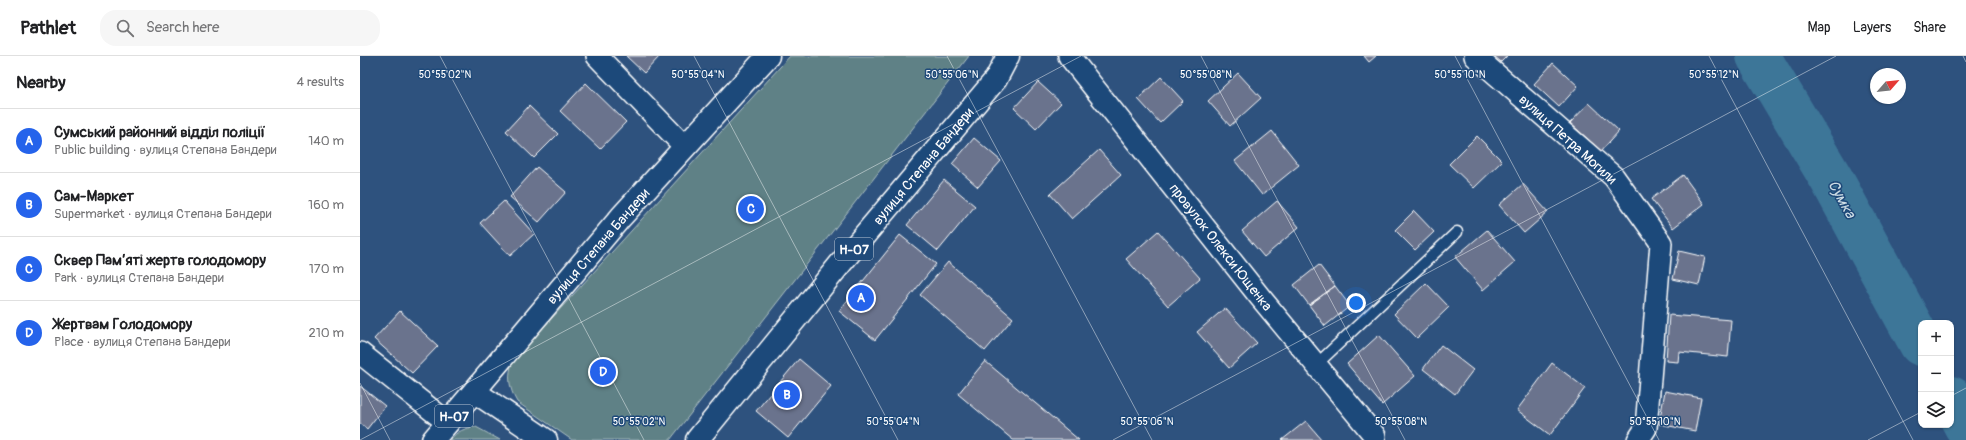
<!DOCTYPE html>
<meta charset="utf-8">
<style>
:root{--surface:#fff;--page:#f6f6f6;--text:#202124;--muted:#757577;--line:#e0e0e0;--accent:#2563eb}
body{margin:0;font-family:Pangolin,sans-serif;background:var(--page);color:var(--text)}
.controls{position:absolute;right:12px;bottom:12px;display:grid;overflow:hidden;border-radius:8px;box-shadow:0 1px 3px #0004}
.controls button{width:36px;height:36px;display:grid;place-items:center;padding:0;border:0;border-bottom:1px solid var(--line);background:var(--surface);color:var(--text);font:20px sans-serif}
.compass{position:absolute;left:1510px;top:12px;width:36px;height:36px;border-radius:50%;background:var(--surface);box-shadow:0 1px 3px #0004;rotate:62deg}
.you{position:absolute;left:996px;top:247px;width:14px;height:14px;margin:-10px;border:3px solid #fff;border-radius:50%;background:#1a73e8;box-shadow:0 0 0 6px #1a73e833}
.badge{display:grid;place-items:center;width:26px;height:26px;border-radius:50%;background:var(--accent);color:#fff;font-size:13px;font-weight:700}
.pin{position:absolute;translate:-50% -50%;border:2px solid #fff;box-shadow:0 1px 4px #0006}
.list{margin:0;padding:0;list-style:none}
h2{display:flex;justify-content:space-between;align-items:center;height:52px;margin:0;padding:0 16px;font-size:17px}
h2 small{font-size:13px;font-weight:400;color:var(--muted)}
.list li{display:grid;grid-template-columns:26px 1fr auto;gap:12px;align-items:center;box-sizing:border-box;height:64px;padding:0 16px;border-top:1px solid var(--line)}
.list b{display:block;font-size:15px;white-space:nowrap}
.list p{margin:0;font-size:13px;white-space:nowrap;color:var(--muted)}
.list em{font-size:13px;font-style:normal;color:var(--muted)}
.icon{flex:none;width:22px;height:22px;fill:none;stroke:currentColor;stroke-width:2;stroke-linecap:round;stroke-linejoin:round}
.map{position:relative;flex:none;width:1606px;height:384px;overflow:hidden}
header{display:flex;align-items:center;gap:24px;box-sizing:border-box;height:56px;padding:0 20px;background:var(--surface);border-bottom:1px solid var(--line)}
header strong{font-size:19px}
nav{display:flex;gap:22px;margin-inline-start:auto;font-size:14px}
.search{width:280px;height:36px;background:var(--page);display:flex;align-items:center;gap:10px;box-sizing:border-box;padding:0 14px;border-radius:16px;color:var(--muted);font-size:15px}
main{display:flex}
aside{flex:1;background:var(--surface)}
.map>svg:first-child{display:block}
.green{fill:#5e8186;stroke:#aec0c2}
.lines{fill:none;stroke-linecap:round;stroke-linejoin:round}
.river{stroke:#3d7698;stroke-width:44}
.building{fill:#6b738d;stroke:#fff}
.service-casing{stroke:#fff;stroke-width:13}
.minor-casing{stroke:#fff;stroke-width:24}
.tertiary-casing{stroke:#fff;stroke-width:25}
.primary-casing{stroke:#fff;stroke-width:25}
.service{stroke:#1f4a7a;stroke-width:10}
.minor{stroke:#1f4a7a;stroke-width:21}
.tertiary{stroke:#1f4a7a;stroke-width:22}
.primary{stroke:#1f4a7a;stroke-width:22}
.ticks{fill:none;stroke:#fff;stroke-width:1;stroke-opacity:0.45}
.labels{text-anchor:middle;stroke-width:3;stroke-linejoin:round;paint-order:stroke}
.shield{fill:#1f4a7a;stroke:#bcc9d7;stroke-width:1}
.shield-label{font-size:13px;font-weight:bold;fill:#fff}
.street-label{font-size:14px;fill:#fff;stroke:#1f4a7a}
.water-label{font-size:15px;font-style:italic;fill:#cedde5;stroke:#1f4a7a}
.ticks-label{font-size:10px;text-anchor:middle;fill:#fff;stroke:#1f4a7a;stroke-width:3;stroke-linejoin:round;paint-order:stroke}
</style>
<header>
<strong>Pathlet</strong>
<div class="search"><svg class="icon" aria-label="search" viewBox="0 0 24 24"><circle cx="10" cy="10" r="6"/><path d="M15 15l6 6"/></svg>Search here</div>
<nav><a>Map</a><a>Layers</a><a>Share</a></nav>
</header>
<main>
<aside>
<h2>Nearby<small>4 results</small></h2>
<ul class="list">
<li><span class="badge">A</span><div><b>Сумський районний відділ поліції</b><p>Public building · вулиця Степана Бандери</p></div><em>140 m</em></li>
<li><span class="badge">B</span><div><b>Сам-Маркет</b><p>Supermarket · вулиця Степана Бандери</p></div><em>160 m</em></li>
<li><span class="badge">C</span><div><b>Сквер Пам’яті жертв голодомору</b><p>Park · вулиця Степана Бандери</p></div><em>170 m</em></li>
<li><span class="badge">D</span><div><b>Жертвам Голодомору</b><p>Place · вулиця Степана Бандери</p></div><em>210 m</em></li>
</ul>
</aside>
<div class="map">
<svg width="1606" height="384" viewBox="0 0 1606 384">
<rect width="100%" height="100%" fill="#2e527e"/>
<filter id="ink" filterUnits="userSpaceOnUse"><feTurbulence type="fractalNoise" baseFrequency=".025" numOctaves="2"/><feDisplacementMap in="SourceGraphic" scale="8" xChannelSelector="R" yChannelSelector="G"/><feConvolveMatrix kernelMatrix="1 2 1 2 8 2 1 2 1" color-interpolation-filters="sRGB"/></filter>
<g filter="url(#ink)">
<path class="green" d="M430 0H609L310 384H212L157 346C149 332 147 320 153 305Z
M116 371 140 384H90C97 375 105 372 116 371Z"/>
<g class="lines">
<path class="river" d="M1398 0 1472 124 1561 288
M1591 342 1606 370"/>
</g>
<path class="building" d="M266 0H300L284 17Z
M1004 0H1016L1009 6Z
M1134 0H1147L1141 6Z
M1193 7 1218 30 1199 51 1174 28Z
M878 17 901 42 870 70 848 45Z
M801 21 823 45 800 67 778 43Z
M678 26 701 47 676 73 654 52Z
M226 27 266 66 240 93 200 55Z
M1229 47 1259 75 1241 95 1210 67Z
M169 50 198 78 174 102 146 75Z
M912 75 939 109 902 139 875 105Z
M1117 80 1142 105 1114 132 1089 108Z
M614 82 641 105 618 131 592 108Z
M739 94 761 119 712 163 690 138Z
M177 111 206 136 179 166 150 141Z
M1323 119 1344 148 1313 172 1291 143Z
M584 124 615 150 578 195 547 169Z
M1163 128 1188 156 1164 177 1139 149Z
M144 145 174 178 150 200 120 167Z
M917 145 939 171 904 201 882 175Z
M1054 155 1074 176 1055 194 1035 174Z
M1127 174 1155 206 1123 234 1095 201Z
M798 175 840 222 808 250 766 203Z
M540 179 576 208 515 284 479 255Z
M1319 195 1345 201 1339 229 1313 223Z
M588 206 653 262 625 295 560 239Z
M959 209 975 230 949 249 934 229Z
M1066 227 1089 251 1057 282 1034 258Z
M975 230 990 250 965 270 949 249Z
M865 252 897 287 869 312 837 276Z
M40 255 78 290 52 317 14 283Z
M1309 259 1371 264 1368 301 1319 296 1318 306 1306 305Z
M1019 279 1055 320 1022 349 987 308Z
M1081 289 1113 314 1095 338 1063 313Z
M439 303 471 330 428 382 396 355Z
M625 305 719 384H653L598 338Z
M1192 307 1225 332 1190 379 1157 354Z
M0 330 25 350 7 373 0 367Z
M1305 335 1341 342 1335 375 1299 368Z
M946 365 962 384H922Z"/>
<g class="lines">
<g class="service-casing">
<path id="service" d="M957 308 1097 176"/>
</g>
<g class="minor-casing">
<path id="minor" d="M237 0 325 91
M709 0 900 241 1015 380
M1115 0 1254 121 1301 187 1286 372 1278 384
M0 297 88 367"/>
</g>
<g class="tertiary-casing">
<path id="tertiary" d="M115 336 186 384"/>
</g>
<g class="primary-casing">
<path id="primary" d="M73 384 261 161 408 0
M337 384 481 207 636 23 648 0"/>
</g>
<use href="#service" class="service"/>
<use href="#minor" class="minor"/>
<use href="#tertiary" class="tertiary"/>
<use href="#primary" class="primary"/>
</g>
</g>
<path class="ticks" d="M80 0 284 384M334 0 538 384M587 0 792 384M841 0 1045 384M1095 0 1299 384M1349 0 1553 384M1603 0 1606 6M0 327 30 384M1591 340 1606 332M0 384 721 0M753 384 1476 0M1508 384 1561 356"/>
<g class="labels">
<g class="shield">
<rect x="475" y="182" width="38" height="22" rx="3"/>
<rect x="75" y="349" width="38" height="22" rx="3"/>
</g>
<g class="shield-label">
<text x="494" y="198">Н-07</text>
<text x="94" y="365">Н-07</text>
</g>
<g class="street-label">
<text transform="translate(1208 83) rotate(42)" y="5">вулиця Петра Могили</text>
<text transform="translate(563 110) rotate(-50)" y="5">вулиця Степана Бандери</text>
<text transform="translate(238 190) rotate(-49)" y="5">вулиця Степана Бандери</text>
<text transform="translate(861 191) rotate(52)" y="5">провулок Олекси Ющенка</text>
</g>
<g class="water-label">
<text transform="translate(1482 143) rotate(61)" y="5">Сумка</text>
</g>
</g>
<g class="ticks-label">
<text x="85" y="22">50°55'02"N</text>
<text x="338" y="22">50°55'04"N</text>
<text x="592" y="22">50°55'06"N</text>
<text x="846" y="22">50°55'08"N</text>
<text x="1100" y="22">50°55'10"N</text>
<text x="1354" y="22">50°55'12"N</text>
<text x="279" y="369">50°55'02"N</text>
<text x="533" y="369">50°55'04"N</text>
<text x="787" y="369">50°55'06"N</text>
<text x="1041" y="369">50°55'08"N</text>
<text x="1295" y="369">50°55'10"N</text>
</g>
</svg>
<div class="controls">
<button>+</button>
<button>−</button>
<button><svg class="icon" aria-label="layers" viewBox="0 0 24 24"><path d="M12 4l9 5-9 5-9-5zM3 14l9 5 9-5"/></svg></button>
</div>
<svg class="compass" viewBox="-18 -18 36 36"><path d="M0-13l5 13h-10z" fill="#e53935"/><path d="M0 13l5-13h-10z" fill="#757577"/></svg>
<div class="you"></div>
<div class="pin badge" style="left:501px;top:242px">A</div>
<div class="pin badge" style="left:427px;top:339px">B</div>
<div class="pin badge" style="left:391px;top:153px">C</div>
<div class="pin badge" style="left:243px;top:316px">D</div>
</div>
</main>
